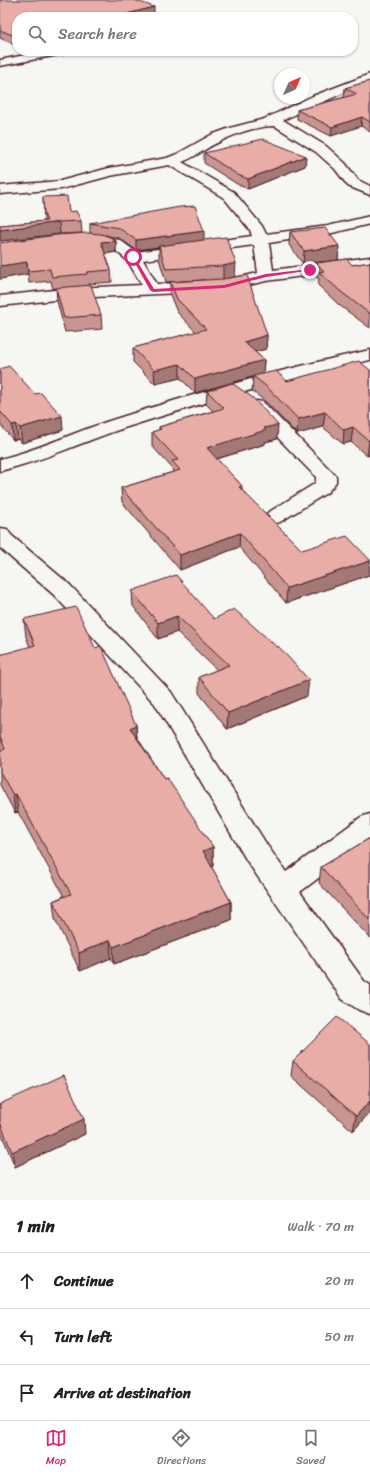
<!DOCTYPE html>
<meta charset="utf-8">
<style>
:root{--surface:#fff;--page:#f2f2f2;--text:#202124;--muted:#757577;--line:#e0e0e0;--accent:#db2777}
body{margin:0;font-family:Sriracha,sans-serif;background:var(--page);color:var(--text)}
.compass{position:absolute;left:274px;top:68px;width:36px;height:36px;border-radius:50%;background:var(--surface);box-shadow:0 1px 3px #0004;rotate:45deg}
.stop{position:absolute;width:12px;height:12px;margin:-9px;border:3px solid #db2777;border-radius:50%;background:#fff}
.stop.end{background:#db2777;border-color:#fff;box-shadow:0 1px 4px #0008}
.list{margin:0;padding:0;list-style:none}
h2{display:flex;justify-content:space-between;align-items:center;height:52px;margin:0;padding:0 16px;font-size:17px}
h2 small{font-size:13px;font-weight:400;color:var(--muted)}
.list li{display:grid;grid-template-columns:26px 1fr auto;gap:12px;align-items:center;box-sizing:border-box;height:56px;padding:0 16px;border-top:1px solid var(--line)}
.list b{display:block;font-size:15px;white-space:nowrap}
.list em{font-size:13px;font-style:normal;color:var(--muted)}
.icon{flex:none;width:22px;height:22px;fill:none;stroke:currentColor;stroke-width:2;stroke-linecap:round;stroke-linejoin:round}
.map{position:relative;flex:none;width:370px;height:1200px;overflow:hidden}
.search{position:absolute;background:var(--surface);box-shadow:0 1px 3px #0004;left:12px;right:12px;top:12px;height:44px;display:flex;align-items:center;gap:10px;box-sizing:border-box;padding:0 14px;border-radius:16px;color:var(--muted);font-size:15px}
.sheet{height:220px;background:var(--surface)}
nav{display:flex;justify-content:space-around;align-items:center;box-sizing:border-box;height:56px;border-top:1px solid var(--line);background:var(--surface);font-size:11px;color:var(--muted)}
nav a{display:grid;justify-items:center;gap:2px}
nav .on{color:var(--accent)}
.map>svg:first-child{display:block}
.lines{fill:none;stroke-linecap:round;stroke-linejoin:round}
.minor-casing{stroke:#4a1f2b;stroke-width:3}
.minor{fill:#f6f6f2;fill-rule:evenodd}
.wall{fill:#c89590;stroke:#4a1f2b}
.shaded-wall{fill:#a27975;stroke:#4a1f2b}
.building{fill:#e8ada7;stroke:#4a1f2b}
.route{fill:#db2777}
</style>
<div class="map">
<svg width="370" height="1200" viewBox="0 0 370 1200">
<rect width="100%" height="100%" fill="#f6f6f2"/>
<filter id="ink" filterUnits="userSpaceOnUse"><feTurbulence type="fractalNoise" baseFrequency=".025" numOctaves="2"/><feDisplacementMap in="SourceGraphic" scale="8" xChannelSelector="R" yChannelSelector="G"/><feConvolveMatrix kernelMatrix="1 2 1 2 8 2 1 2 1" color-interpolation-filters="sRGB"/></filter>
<g filter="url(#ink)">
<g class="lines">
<g class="minor-casing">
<path id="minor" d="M45 51H69L63 54 0 66V60Z
M370 74V81L283 120 326 146 345 163 358 180 370 186V195L348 186 335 169 316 152 275 126C258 126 237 133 221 141 207 147 196 157 182 162L234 192 262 226 266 234 328 226 370 216V224L328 234 269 243 273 270 370 257V267L266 281 223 291 73 298 0 306V296L73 288 142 285 127 260 111 247 82 242 80 239 82 236 87 235 120 240 136 252 252 236 250 230 224 198 169 165 110 176 61 189 0 194V186L60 181 109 168 167 158 177 154 211 135 230 128 264 119 313 96ZM254 245 258 273 223 281 157 284 143 260Z
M370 350V360C287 379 205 402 124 428 82 442 43 461 0 471V459C38 450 72 433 109 421 195 393 282 369 370 350Z
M257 401 263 402 336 476V482L328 492 280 522 273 524 266 522 263 518 266 514 314 484 316 481V477L251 410 248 406 251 402Z
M0 528 7 529 11 535 70 585 171 692 267 845 286 872 361 817 370 814V839L300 892 364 981 370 985V1014L359 1010 342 999 247 861 155 704 54 595 0 548Z"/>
</g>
<use href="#minor" class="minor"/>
</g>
<path class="wall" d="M0 0 154 16 150 17H17V46L0 38Z
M370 81V132L361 126 331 136 297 119V110L345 97H344L345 88Z
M204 153 306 156 305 166 248 189 237 184 204 163Z
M43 197 69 212 81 221 82 233 60 234 0 241V225L44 221Z
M90 223 204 240 235 277 267 335 266 349 255 352 264 360 263 374 287 381 370 370V455L367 456 351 442 343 444 323 427 297 434 266 402 252 391 253 377 195 393 180 378 155 384 133 362V348L196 332 177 312 170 295V282L205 280 166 282 159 259V247L136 250 119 238 105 235 116 241V252L105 254 111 270 112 282 88 284 101 315 102 329 65 332 57 301 56 288 53 289 51 281 29 283 28 274 0 279 90 233Z
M290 232 339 246 338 260 303 264 289 245Z
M370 262V328L339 305 318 285 319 279 315 276 316 263 352 265Z
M0 369 63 430 22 443 18 439 13 440 0 424Z
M207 391 277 439 265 442V444L217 459 242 486V490L302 550 370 560 369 575 286 603 239 547 180 570 122 502 121 488 173 472 172 468 152 446V432L159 430V427L213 411 206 404Z
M132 591 214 619 307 696 227 729 199 693V677L217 670 177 632 158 639 133 606Z
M24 619 95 648 136 725 137 737 164 779 213 847V866H211L231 902V920L114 964 111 958 80 971 55 919 53 901 64 896 18 812 15 813 0 785V751L1 750 0 748V655L30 647 26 637Z
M370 838V938L319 883 321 867Z
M370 1044V1112L353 1131 291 1076 293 1061Z
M0 1104 85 1134 15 1167 0 1130Z"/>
<path class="shaded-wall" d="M154 7V16L150 17H115Z
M362 117 361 126 331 136 332 127Z
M306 156 305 166 248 189V179Z
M59 222 60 234 0 241V230Z
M204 231V241L136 250V240Z
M116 241V252L102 254 101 242Z
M339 246 338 260 303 264 304 251Z
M27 262 28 274 0 279V266Z
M236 263 235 277 223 280V266Z
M267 335 266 349 244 355V342Z
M264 360 263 374 195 393V379Z
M180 364V378L155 384 154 370Z
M325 412 323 427 297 434 298 419Z
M62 416 63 430 22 443 20 428Z
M16 424 18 439 13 440 12 425Z
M278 425 277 439 265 442V444L206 462 207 448 264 428Z
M353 427 351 442 343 444 344 430Z
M370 440V455L367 456 369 441Z
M240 533 239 547 180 570V555Z
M370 561 369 575 286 603 287 588Z
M177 616V632L158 639V623Z
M309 680 307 696 227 729 228 713Z
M136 725 137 743 130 728Z
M16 794 18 812 15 813 13 795Z
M213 847V866L203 870V851Z
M231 902V920L114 964 113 947Z
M110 940 111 958 80 971 79 953Z
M370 1101V1112L353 1131 356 1116Z
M84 1119 85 1134 15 1167 12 1152Z"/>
<path class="building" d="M0 0H134L154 7 115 17H17V37L0 30Z
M370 81V122L362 117 332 127 297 110 357 94 345 88Z
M263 139 306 156 248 179 238 175 204 153Z
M67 196 69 212 76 211 81 221 59 222 0 230V225L47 221 44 214 43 197Z
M195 206 204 231 136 240 119 228 90 223 180 207Z
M325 228 339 246 304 251 290 232Z
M88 233 101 234 110 237 116 241 101 242 111 270 87 272V274L52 277 50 269 28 271 27 262 0 266V243L56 235Z
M226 237 236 263 223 266 166 269 159 246Z
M347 259 352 265 370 262V314L340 291 319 272 324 271 316 263Z
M247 275 267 335 244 342 264 360 195 379 180 364 154 370 133 348 206 329 177 299 170 282 223 279Z
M91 285 101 315 64 318 56 288Z
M359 361 370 370V440L369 441 353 427 344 430 325 412 298 419 267 387 253 376 276 371 287 381Z
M9 366 35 394 41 393 62 416 20 428 16 424 12 425 0 411V369Z
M232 383 253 398 278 425 264 428 266 430 207 448 242 486 239 487 302 550 347 536 370 560V561L287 588 240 533 180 555 121 488 180 470 172 461 178 460 152 432 161 429 159 427 224 408 207 391Z
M176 575 214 619 234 609 277 647 278 646 309 680 228 713 199 677 229 665 177 616 158 623 132 591Z
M76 607 95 648 101 646 136 725 130 728 164 779 167 778 213 847 203 851 231 902 113 947 110 940 79 953 53 901 71 894 16 794 13 795 0 772V751L5 749 0 736V655L35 645 24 619Z
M370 838V920L321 867Z
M337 1017 370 1044V1101L356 1116 293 1061Z
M64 1075 84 1119 12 1152 0 1122V1104Z"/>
</g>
<path class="route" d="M131 256H134L154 289 224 285 266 274 310 269 312 270 266 277 224 288 153 292 150 290Z"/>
</svg>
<svg class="compass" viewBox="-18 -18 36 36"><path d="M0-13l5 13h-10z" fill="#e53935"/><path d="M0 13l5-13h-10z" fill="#757577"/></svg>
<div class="stop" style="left:133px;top:257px"></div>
<div class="stop end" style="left:310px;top:270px"></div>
<div class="search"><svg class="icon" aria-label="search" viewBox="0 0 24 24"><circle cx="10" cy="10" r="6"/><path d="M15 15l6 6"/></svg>Search here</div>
</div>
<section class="sheet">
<h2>1 min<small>Walk · 70 m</small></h2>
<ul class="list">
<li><svg class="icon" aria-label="ahead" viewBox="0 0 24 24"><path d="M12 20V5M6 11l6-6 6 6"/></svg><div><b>Continue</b></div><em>20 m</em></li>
<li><svg class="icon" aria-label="left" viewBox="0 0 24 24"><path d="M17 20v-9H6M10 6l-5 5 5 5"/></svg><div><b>Turn left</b></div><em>50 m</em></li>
<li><svg class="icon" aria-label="arrive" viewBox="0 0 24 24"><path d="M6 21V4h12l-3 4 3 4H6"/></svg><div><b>Arrive at destination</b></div></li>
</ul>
</section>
<nav>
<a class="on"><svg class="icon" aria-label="map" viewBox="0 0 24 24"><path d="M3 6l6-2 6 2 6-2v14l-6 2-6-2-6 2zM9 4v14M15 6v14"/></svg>Map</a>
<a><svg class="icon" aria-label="directions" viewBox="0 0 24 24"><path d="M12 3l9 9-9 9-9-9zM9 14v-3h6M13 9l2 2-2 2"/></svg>Directions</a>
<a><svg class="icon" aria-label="saved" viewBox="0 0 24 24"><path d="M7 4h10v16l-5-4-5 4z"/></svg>Saved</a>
</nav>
